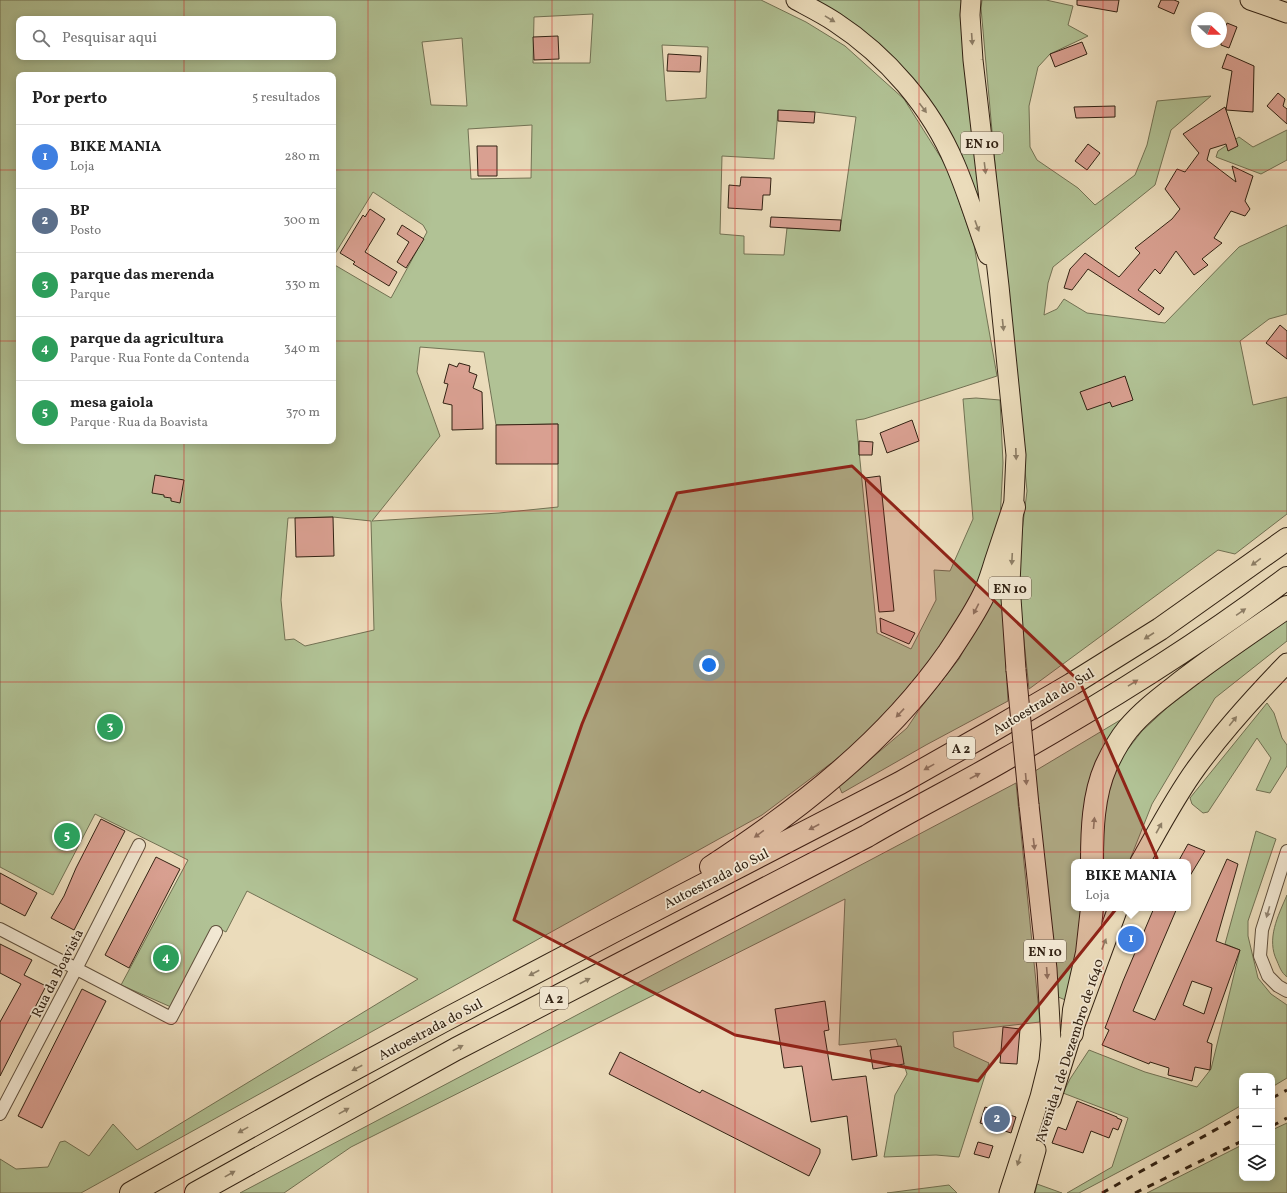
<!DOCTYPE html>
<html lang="pt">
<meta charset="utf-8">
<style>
:root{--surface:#fff;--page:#f6f6f6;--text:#222;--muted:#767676;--line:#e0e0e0;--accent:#8f2418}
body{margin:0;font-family:Vollkorn,serif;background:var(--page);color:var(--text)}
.controls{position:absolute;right:12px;bottom:12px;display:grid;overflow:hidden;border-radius:8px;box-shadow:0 2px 10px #0003}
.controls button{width:36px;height:36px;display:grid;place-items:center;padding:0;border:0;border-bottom:1px solid var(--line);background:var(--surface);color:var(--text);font:20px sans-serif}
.compass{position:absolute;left:1191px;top:12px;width:36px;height:36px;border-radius:50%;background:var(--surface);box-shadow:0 2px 10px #0003;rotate:112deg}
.you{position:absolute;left:709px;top:665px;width:14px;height:14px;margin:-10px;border:3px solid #fff;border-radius:50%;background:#1a73e8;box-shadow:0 0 0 6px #1a73e833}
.badge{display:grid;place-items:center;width:26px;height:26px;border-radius:50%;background:var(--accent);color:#fff;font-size:13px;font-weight:700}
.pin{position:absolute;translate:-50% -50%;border:2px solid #fff;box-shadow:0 1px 4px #0006}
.popup{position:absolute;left:1071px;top:859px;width:120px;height:52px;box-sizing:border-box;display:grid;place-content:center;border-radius:8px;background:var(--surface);filter:drop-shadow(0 1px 3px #0005);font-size:13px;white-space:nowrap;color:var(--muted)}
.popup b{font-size:15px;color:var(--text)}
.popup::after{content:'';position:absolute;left:50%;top:100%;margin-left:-8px;border:8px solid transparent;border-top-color:var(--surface)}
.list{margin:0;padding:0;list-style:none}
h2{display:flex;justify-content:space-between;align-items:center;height:52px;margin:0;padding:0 16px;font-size:17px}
h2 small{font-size:13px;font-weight:400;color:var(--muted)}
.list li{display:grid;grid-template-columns:26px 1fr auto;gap:12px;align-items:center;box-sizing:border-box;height:64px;padding:0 16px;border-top:1px solid var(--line)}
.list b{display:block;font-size:15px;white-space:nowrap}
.list p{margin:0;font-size:13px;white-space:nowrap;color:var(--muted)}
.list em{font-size:13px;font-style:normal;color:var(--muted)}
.icon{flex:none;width:22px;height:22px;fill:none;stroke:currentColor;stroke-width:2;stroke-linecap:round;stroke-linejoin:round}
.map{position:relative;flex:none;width:1287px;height:1193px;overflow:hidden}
.search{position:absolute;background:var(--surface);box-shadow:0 2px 10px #0003;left:16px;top:16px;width:320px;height:44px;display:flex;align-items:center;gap:10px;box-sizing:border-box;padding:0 14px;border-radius:8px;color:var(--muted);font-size:15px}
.panel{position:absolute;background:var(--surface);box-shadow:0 2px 10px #0003;left:16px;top:72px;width:320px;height:372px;border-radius:8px}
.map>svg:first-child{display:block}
.green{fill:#b1c295;stroke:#727254;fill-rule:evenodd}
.building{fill:#d9a091;stroke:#322213;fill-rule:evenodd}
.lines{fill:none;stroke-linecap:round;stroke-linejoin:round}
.street-casing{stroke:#60503d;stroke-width:14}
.primary-casing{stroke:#322213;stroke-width:21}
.highway-casing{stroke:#322213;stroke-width:24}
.street{stroke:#f2e8d3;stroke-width:12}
.primary{stroke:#ebdcbb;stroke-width:19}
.highway{stroke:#ebdcbb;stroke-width:22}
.rail{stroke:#322213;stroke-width:3;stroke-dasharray:7 7;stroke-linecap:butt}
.primary-bridge-casing{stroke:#322213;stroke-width:21;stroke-linecap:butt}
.primary-bridge{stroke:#ebdcbb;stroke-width:19}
.oneway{fill:#8e7f67}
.oneway2{fill:#928573}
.marked{fill:#8f2418;fill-opacity:0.2;stroke:#8f2418;stroke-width:3;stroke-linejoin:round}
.grid{fill:none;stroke:#d62828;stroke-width:1;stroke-opacity:0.55}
.labels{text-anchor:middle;stroke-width:3.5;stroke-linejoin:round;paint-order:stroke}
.shield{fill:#f2e8d3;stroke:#6c5d4d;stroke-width:1}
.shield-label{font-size:13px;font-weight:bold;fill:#322213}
.street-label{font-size:14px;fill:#322213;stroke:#f2e8d3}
</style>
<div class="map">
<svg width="1287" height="1193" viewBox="0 0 1287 1193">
<rect width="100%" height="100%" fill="#ebdcbb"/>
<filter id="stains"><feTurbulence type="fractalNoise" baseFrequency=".005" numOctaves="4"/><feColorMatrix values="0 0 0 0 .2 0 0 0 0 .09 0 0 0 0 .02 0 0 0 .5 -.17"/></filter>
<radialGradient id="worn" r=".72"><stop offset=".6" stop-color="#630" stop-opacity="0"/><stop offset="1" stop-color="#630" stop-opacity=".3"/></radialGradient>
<path class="green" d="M0 0H761L806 22 845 46 904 99 948 169 974 245 997 376 864 419 856 420 877 633 911 649 936 600 934 570 950 571 973 519 963 399 976 398 1000 400 1003 463 1000 522 985 576 923 677 858 743 762 815 81 1193H0V1159L16 1169 48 1167 60 1142 65 1141 89 1156 113 1124 137 1150 418 979 247 891 226 932 214 926 171 1007 121 985 188 860 95 814 53 895 0 867ZM593 14 590 63H533L534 17ZM19 19H333V57H19ZM462 38 467 106 431 105 422 42ZM662 45 708 47 706 98 666 101ZM19 75H333V257L373 192 423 225 427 232 391 298 333 264V441H19ZM778 111 815 112 856 117 840 230 787 228 784 255 744 254V236L720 234 722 156 774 159ZM532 125 531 178 471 179 468 129ZM420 347 484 352 496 425 558 424V507L499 513 372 521 440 436 417 372ZM333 517 371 521 374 630 305 646 294 639 285 640 281 600 288 518Z
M805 0H964L979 195 977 200 962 155 943 125Z
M982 0H1046L1073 6 1068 25 1088 36 1050 54 1038 67 1029 106 1030 147 1037 160 1078 188 1095 205 1135 175 1147 145 1157 101 1211 96 1171 130 1155 185 1053 267 1048 283 1044 315 1057 309 1064 299 1087 313 1165 323 1239 247 1287 225V314L1269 319 1240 341 1253 405 1287 397V514L1235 554 1218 550 1029 689 1017 573 1027 491 1013 349 1010 332 981 8Z
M1287 130V160L1261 174 1216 157 1218 151 1239 137 1253 147Z
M995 595H1002L1008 701 926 745 842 793 839 786 907 728 919 710 959 659Z
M1287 616V641L1215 698 1152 804 1129 862H1100L1104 799 1121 758 1142 731 1168 707Z
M1267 703 1274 713 1282 738 1287 745V766L1270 793 1256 790 1271 758 1257 738 1208 812 1203 813 1192 804 1190 798Z
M1127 716 1087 862H1074V908H1086L1070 1002 1056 996 1035 771Z
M1016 783 1040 1022 953 1032 954 1047 989 1063 959 1157 936 1155 884 1157 895 1095 907 1074 896 1039 839 1045 845 899 351 1147 284 1193H240Z
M1256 831 1276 839 1248 921V936L1258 978 1271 994 1287 1005V1078L1272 1087V1076H1242V1105L1202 1128 1079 1193H1067L1112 1167 1128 1118 1063 1093 1070 1079 1089 1050 1145 1072 1197 1087 1211 1069 1240 950 1225 944Z
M1287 895V977C1281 972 1280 968 1277 961 1266 939 1278 916 1287 895Z
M1287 1123V1193H1147L1242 1145V1178H1272V1130Z
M1037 1184 1062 1193H1035Z
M949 1185 957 1193H887Z"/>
<path class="building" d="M1077 0H1119L1117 12 1077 5Z
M1161 0H1174L1179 2 1174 14 1158 7Z
M1227 23 1237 27 1229 48 1221 45V27L1225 29Z
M558 36 559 59 534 60 533 37Z
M1082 42 1087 54 1055 67 1050 54Z
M668 54 701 56 700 72 667 71Z
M1227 54 1254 66 1253 112 1226 110 1232 71 1222 68Z
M1278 93 1285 99 1283 106 1287 109V124L1267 106Z
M1115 106V117L1076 118 1074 107Z
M1225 107 1238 146 1228 151 1226 144 1210 149 1207 160 1236 182 1232 166 1253 176 1245 201 1250 209 1245 216 1231 211 1214 238 1222 243 1202 259 1208 265 1194 275 1176 251 1160 274 1155 269 1138 290 1164 308 1159 315 1088 269 1072 290 1064 288 1070 269 1085 253 1119 277 1140 253 1135 248 1172 219 1180 209 1165 189 1177 169 1185 172 1199 153 1183 134Z
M778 110 815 112 814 123 778 121Z
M1088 144 1100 153 1087 170 1075 161Z
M477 146H497V176H478Z
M741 177 771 178 770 195H763L762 210 728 208 729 185 740 186Z
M370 209 385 219 365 252 397 272 389 286 353 264 355 262 340 253 363 215 365 217Z
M771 217 841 220 840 231 770 227Z
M402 225 424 239 406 268 397 262 409 242 397 234Z
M1280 325 1287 331V359L1266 343Z
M459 363 470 366 469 372 477 375 473 388 482 392 483 429 452 430V405L443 403 448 384 444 383 449 364 457 367Z
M1125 376 1133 400 1112 407 1110 402 1087 410 1080 392Z
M912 420 919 441 887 453 880 433Z
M558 424V464H496V425Z
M859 441 873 442 872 455H859Z
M155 475 184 480 180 503 171 501V498L164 497V495L152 493Z
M880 476 894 611 879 612 865 478Z
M333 517 334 556 296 557 295 518Z
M880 618 915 633 909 644 881 632Z
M101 819 125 831 74 930 51 918 64 896 76 868Z
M1188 844 1205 851 1188 879V862H1178Z
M156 857 180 869 129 968 105 955Z
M1227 859 1238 864 1216 941 1240 950 1207 1042 1212 1044 1210 1070 1195 1067 1192 1081 1168 1075 1169 1068 1150 1062 1149 1064 1102 1045 1109 1030 1105 1028 1123 981 1154 908H1177L1133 1011 1155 1020ZM1192 981 1212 988 1204 1014 1183 1005Z
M0 873 37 893 25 916 0 903Z
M0 944 32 960 24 975 46 986 0 1076V1022L21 984 0 973Z
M82 989 106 1001 42 1128 18 1116Z
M825 1001 829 1030 824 1031 832 1080 866 1076 877 1156 852 1160 847 1116 811 1122 802 1066 784 1068 775 1009Z
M1003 1027 1020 1029 1017 1064 1000 1063Z
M901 1046 904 1064 873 1069 870 1050Z
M620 1052 700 1093 702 1090 820 1149V1153L809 1176 609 1074Z
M1077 1101 1117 1117V1118L1122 1120 1118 1130 1113 1128 1109 1138 1091 1131 1083 1153 1052 1143 1058 1127 1066 1130Z
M985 1107 1016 1117 1011 1133 980 1123Z
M978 1142 993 1146 989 1158 974 1154Z"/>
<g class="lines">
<g class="street-casing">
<path id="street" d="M1287 851 1262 930 1260 956 1268 976 1278 986 1287 991
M0 929 171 1018 216 932
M0 1114 76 969 139 845"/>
</g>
<g class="primary-casing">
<path id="primary" d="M796 0C809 7 823 14 835 22 887 56 931 107 955 164 968 194 977 225 988 255
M971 0 970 15 973 60 999 286 1016 455 1010 584 1016 670
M1250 0 1287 13
M1140 862C1158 830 1175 797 1197 767 1224 730 1255 696 1287 663
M1051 1100 1072 1033 1118 908
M1009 1193 1040 1097 1049 1061 1051 1040 1047 969 1029 805
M1024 1193 1036 1150"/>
</g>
<g class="highway-casing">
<path id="highway" d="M1092 862C1092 831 1093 795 1106 766 1112 753 1119 740 1128 729 1143 711 1162 697 1180 683 1215 656 1251 632 1287 607
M711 867C801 808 887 741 949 652 962 632 976 612 986 590 990 581 993 571 996 561 1002 543 1008 525 1014 507
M1072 1033 1074 1010 1087 953 1092 908
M131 1193 319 1088 443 1021 618 929 900 783 990 732 1072 684 1160 629 1287 539
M196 1193 456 1049 867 836C911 810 957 787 1002 761 1100 706 1197 646 1287 578"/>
</g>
<use href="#street" class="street"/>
<use href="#primary" class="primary"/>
<use href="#highway" class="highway"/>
<path class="rail" d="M1272 1098 1287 1090
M1272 1126 1287 1118
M1102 1193 1242 1115
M1135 1193 1242 1141"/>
<g class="primary-bridge-casing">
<path id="primary-bridge" d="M1016 670 1029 805"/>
</g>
<use href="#primary-bridge" class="primary-bridge"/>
</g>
<defs><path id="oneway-solid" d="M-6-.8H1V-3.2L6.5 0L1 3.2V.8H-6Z"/></defs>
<g class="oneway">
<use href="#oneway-solid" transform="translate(830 19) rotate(31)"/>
<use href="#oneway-solid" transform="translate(972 39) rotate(86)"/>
<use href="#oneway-solid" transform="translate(923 108) rotate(53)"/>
<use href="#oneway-solid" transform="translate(985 168) rotate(83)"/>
<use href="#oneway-solid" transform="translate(977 226) rotate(70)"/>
<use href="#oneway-solid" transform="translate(1003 325) rotate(84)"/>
<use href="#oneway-solid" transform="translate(1016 454) rotate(88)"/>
<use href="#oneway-solid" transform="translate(1012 559) rotate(93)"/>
<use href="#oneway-solid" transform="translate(1256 562) rotate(144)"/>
<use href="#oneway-solid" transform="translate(976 609) rotate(117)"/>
<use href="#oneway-solid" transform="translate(1241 612) rotate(-35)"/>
<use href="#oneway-solid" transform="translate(1149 636) rotate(147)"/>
<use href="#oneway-solid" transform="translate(1133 683) rotate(-32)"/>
<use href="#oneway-solid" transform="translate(900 713) rotate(133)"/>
<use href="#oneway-solid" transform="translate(1233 721) rotate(-51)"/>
<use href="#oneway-solid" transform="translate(929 767) rotate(151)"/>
<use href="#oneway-solid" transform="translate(975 776) rotate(-28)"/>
<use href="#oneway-solid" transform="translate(1026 779) rotate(85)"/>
<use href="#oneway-solid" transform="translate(1094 823) rotate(-85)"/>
<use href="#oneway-solid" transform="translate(814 827) rotate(152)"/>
<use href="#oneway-solid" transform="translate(1159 828) rotate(-61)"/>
<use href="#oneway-solid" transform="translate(759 834) rotate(144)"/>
<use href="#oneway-solid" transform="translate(1034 844) rotate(83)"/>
<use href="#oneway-solid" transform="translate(1104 944) rotate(-69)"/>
<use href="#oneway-solid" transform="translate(534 973) rotate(152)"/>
<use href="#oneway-solid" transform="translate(1047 973) rotate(86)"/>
<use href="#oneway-solid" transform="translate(585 981) rotate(-28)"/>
<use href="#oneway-solid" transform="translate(458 1048) rotate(-28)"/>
<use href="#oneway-solid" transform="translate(357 1068) rotate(152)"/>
<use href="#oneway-solid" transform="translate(344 1111) rotate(-29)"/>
<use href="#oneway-solid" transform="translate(243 1130) rotate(151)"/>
<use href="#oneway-solid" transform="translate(1019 1160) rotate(108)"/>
<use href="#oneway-solid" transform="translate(230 1174) rotate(-29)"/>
</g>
<use class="oneway2" href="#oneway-solid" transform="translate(1268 912) rotate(106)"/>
<path class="marked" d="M852 466 1080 682 1157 858 978 1081 735 1035 514 920 582 724 677 493Z"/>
<path class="grid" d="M184 0V19M368 0V1193M552 0V1193M735 0V1193M919 0V1193M1103 0V1193M184 57V75M0 170H19M333 170H1287M0 341H19M333 341H1287M184 441V1193M0 511H1287M0 682H1287M0 852H1287M0 1023H1287"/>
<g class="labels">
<g class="shield">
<rect x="961" y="132" width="42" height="22" rx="3"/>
<rect x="989" y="577" width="42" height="22" rx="3"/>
<rect x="947" y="737" width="28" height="22" rx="3"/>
<rect x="1024" y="940" width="42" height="22" rx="3"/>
<rect x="540" y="987" width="28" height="22" rx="3"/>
</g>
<g class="shield-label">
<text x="982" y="148">EN 10</text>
<text x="1010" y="593">EN 10</text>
<text x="961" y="753">A 2</text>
<text x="1045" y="956">EN 10</text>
<text x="554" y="1003">A 2</text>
</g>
<g class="street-label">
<text transform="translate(1043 701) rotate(-31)" y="5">Autoestrada do Sul</text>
<text transform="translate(716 878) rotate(-27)" y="5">Autoestrada do Sul</text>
<text transform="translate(57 973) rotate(-63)" y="5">Rua da Boavista</text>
<text transform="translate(430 1029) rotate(-28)" y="5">Autoestrada do Sul</text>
<text transform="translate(1069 1050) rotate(-72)" y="5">Avenida 1 de Dezembro de 1640</text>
</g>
</g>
<rect width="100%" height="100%" filter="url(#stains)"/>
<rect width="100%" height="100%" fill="url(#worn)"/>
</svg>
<div class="controls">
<button>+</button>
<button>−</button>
<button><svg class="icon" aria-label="layers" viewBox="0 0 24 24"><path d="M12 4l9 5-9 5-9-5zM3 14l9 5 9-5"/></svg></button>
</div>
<svg class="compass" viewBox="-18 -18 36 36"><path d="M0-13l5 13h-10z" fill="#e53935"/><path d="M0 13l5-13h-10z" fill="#767676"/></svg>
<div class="you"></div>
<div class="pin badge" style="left:1131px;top:939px;background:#3f7fe0">1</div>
<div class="popup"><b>BIKE MANIA</b>Loja</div>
<div class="pin badge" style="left:997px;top:1119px;background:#5c6f8a">2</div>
<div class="pin badge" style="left:110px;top:727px;background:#2e9e5b">3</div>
<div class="pin badge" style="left:166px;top:958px;background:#2e9e5b">4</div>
<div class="pin badge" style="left:67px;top:836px;background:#2e9e5b">5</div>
<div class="search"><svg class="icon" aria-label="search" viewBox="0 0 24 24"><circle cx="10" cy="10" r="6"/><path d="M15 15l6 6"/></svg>Pesquisar aqui</div>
<section class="panel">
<h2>Por perto<small>5 resultados</small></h2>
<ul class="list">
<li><span class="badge" style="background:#3f7fe0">1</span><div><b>BIKE MANIA</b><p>Loja</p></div><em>280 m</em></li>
<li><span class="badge" style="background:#5c6f8a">2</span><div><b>BP</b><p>Posto</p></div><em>300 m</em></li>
<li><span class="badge" style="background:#2e9e5b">3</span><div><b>parque das merenda</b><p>Parque</p></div><em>330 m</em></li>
<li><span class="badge" style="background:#2e9e5b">4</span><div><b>parque da agricultura</b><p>Parque · Rua Fonte da Contenda</p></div><em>340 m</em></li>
<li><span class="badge" style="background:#2e9e5b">5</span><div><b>mesa gaiola</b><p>Parque · Rua da Boavista</p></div><em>370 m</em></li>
</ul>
</section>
</div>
